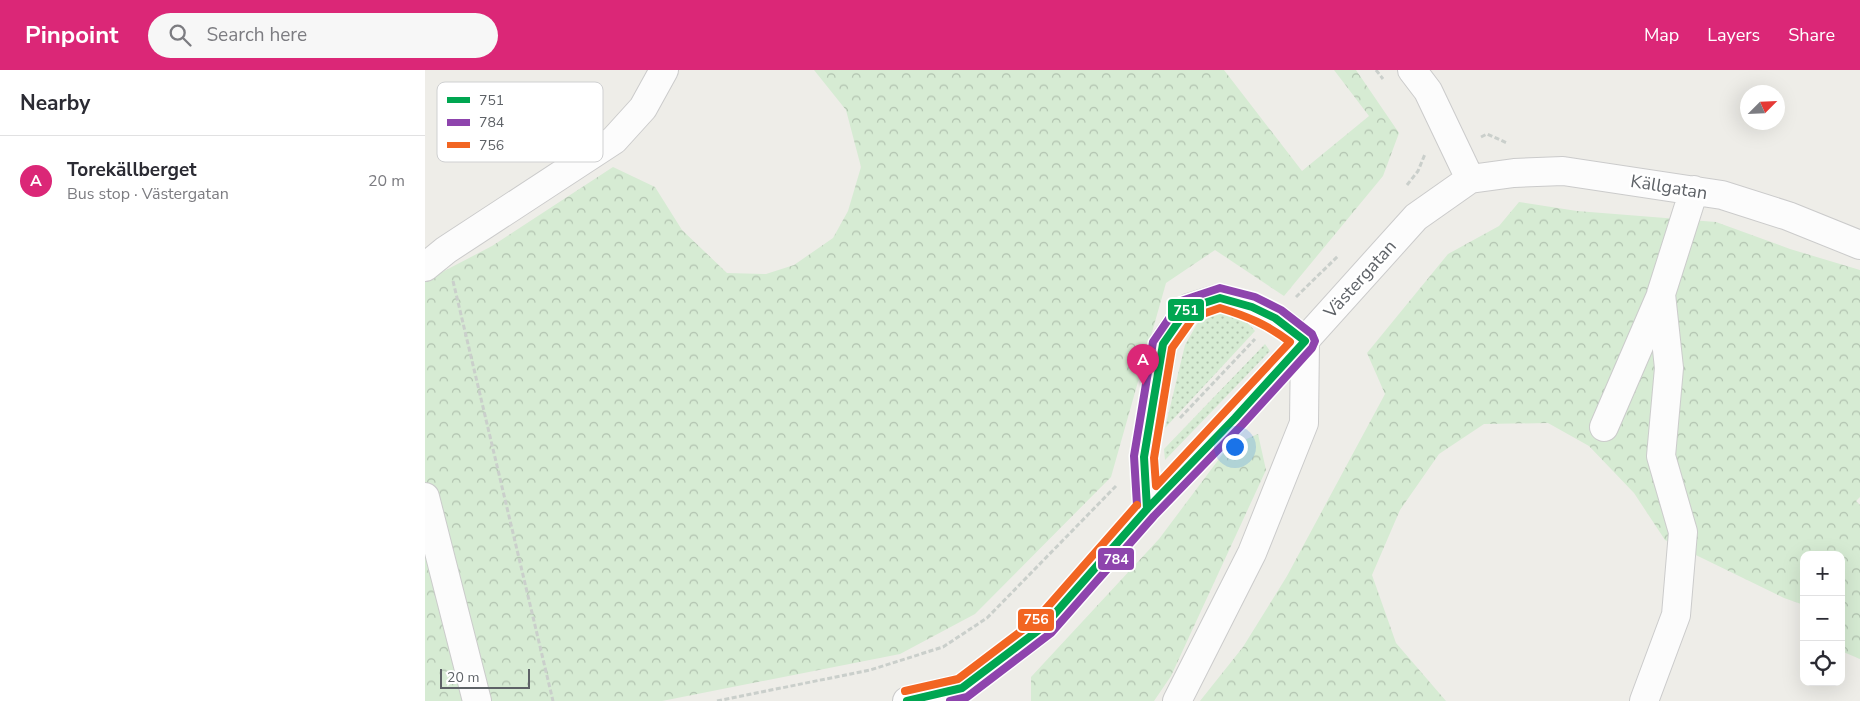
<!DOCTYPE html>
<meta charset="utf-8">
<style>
:root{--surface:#fff;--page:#f7f7f7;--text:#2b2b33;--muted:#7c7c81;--line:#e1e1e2;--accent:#db2777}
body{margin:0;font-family:"Nunito Sans",sans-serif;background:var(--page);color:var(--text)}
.controls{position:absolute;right:15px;bottom:15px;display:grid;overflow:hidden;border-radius:10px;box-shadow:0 5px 20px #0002}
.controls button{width:45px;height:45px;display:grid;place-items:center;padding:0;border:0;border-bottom:1px solid var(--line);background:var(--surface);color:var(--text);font:25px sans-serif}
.compass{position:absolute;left:1315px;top:15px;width:45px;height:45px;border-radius:50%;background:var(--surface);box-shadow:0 5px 20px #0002;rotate:66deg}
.scale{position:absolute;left:15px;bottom:12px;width:90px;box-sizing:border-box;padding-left:5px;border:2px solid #5e6267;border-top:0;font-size:14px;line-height:18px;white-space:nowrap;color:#5e6267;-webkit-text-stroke:4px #fff;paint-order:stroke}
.you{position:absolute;left:809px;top:376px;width:18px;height:18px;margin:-12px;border:4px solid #fff;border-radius:50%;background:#1a73e8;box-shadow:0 0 0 8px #1a73e833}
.badge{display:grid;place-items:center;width:32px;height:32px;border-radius:50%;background:var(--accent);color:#fff;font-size:16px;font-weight:700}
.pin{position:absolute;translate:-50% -41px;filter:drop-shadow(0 1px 2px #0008)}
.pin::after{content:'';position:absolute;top:26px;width:18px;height:15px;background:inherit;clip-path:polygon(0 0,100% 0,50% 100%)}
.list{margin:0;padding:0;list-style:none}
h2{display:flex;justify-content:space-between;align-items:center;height:65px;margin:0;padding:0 20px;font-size:21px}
h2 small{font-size:16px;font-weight:400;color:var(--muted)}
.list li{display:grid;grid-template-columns:32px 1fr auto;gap:15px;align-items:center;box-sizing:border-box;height:90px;padding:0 20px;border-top:1px solid var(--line)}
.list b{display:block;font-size:19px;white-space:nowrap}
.list p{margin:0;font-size:16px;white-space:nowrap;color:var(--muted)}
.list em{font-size:16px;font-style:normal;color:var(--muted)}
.icon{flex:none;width:28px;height:28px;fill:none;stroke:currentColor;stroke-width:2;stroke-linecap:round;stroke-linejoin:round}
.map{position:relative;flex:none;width:1435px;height:631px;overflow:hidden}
header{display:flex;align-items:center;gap:30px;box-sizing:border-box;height:70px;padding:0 25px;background:var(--accent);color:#fff}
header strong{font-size:24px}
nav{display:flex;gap:28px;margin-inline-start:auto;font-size:18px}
.search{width:350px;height:45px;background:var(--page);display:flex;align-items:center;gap:12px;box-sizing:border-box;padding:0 18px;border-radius:28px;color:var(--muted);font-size:19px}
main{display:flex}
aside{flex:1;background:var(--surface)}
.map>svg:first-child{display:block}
.green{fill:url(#green-dots)}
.forest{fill:url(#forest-crowns)}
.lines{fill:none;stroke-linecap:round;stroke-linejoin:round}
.minor-casing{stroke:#cbcbcb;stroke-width:30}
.path{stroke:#cacfcb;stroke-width:3;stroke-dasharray:5 2.5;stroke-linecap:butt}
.minor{stroke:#fcfcfc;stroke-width:28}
.bus-1-casing{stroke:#fff;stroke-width:11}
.bus-2-casing{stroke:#fff;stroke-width:11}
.bus-3-casing{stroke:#fff;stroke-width:11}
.bus-1{stroke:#00a651;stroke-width:8}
.bus-2{stroke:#8e44ad;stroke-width:8}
.bus-3{stroke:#f26522;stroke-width:8}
.labels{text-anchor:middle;stroke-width:5;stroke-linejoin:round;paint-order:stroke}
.street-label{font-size:18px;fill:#5e6267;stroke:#fff}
.key{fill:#fff;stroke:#cfd0d1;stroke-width:1}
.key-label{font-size:14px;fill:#5e6267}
.line-badge{stroke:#fff;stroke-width:2}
.badge-label{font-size:14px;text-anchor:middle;font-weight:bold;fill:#fff}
</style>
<header>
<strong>Pinpoint</strong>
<div class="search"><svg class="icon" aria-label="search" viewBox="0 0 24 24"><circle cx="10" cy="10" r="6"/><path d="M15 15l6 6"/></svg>Search here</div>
<nav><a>Map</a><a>Layers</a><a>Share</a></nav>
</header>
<main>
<aside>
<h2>Nearby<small></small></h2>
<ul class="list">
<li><span class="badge">A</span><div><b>Torekällberget</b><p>Bus stop · Västergatan</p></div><em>20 m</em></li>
</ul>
</aside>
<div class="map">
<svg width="1435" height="631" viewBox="0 0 1435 631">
<defs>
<pattern id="green-dots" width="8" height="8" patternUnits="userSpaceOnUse" patternTransform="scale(1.25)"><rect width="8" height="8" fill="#d6ebd3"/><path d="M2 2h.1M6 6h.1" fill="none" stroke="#b1c2af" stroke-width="1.8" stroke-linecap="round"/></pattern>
<pattern id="forest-crowns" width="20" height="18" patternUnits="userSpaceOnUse" patternTransform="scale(1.25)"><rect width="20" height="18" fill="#d6ebd3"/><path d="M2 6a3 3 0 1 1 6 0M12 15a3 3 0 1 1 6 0" fill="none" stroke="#b1c2af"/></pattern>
</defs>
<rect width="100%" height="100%" fill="#eeede8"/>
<path class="green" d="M791 244C812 244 817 246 830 261L740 358 760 275 772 254Z
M840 274 845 281 740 390 739 379Z"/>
<path class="forest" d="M389 0H799L877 101 944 46 909 0H931L974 63 958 106 859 226 790 180 741 213 686 407 550 544 475 584 237 631H0V211L67 176 188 97 230 117 257 160 302 203 341 204 369 195 408 168 423 141 436 97 421 40Z
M1094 132 1152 141 1291 152 1365 179 1435 200V427L1431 431 1435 435V589L1416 581V485H1379V535L1359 528 1240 470 1209 423 1164 376 1123 353 1059 354 1014 384 975 440 947 505 971 573 1021 631H775L818 577 862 506 960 324 942 283 1023 184 1074 156Z
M833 364 841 400 746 606 729 631H606V607L734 469 803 377Z"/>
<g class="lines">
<g class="minor-casing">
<path id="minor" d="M987 0 1003 21 1045 109
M0 197 21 180 189 70 218 38 239 0
M1179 357 1236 225
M0 427 52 631
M722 439 719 387 738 274 763 238 795 228 827 237 850 248 880 271
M482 631 537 618 619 556 722 439 810 348 991 147 1045 109 1089 103 1138 101 1297 125 1363 146 1435 175
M752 631 827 483 879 353 880 271
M1219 631 1251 545 1258 462 1236 386 1244 298 1236 224 1269 120"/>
</g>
<path class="path" d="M951 0 958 9
M1056 67 1062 64 1082 73
M982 115 993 101 1000 84
M28 211 128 631
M871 227 913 186
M755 348 830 269
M292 631 445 600 518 577 562 548 691 416"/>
<use href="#minor" class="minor"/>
<g class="bus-1-casing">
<path id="bus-1" d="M722 439 719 387 738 274 763 238 795 228 827 237 850 248 880 271
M482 631 537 618 619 556 722 439 810 348 880 271"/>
</g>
<g class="bus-2-casing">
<path id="bus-2" d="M525 631 542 627 626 563 729 446 817 355 887 278 890 271 887 264 856 240 830 227 795 218 756 231 728 272 709 386 712 435"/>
</g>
<g class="bus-3-casing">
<path id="bus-3" d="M795 238C822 246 843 255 865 272L731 416 729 388 747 278 769 247Z
M480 621 533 609 612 549 712 435"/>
</g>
<use href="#bus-1" class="bus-1"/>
<use href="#bus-2" class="bus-2"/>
<use href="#bus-3" class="bus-3"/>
</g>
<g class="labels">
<g class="street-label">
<text transform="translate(1244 117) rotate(9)" y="6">Källgatan</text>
<text transform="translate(935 209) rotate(-48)" y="6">Västergatan</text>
</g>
</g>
<rect x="12" y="12" width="166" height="80" rx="8" class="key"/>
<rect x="22" y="27" width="23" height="6" fill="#00a651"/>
<rect x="22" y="49" width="23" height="7" fill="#8e44ad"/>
<rect x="22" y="72" width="23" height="6" fill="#f26522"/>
<g class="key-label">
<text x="54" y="35">751</text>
<text x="54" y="57">784</text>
<text x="54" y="80">756</text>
</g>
<g class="line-badge">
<rect x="742" y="228" width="38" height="24" rx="5" fill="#00a651"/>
<rect x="672" y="477" width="38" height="24" rx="5" fill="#8e44ad"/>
<rect x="592" y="538" width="38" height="24" rx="5" fill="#f26522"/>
</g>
<g class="badge-label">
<text x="761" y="245">751</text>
<text x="691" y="494">784</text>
<text x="611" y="554">756</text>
</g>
</svg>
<div class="controls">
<button>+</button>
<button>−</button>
<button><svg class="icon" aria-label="locate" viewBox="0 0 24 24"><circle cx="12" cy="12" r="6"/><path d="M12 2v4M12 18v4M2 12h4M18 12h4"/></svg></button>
</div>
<svg class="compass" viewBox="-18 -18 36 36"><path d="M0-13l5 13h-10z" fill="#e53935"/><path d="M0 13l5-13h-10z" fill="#7c7c81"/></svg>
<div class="scale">20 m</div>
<div class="you"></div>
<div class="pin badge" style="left:718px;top:315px">A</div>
</div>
</main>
